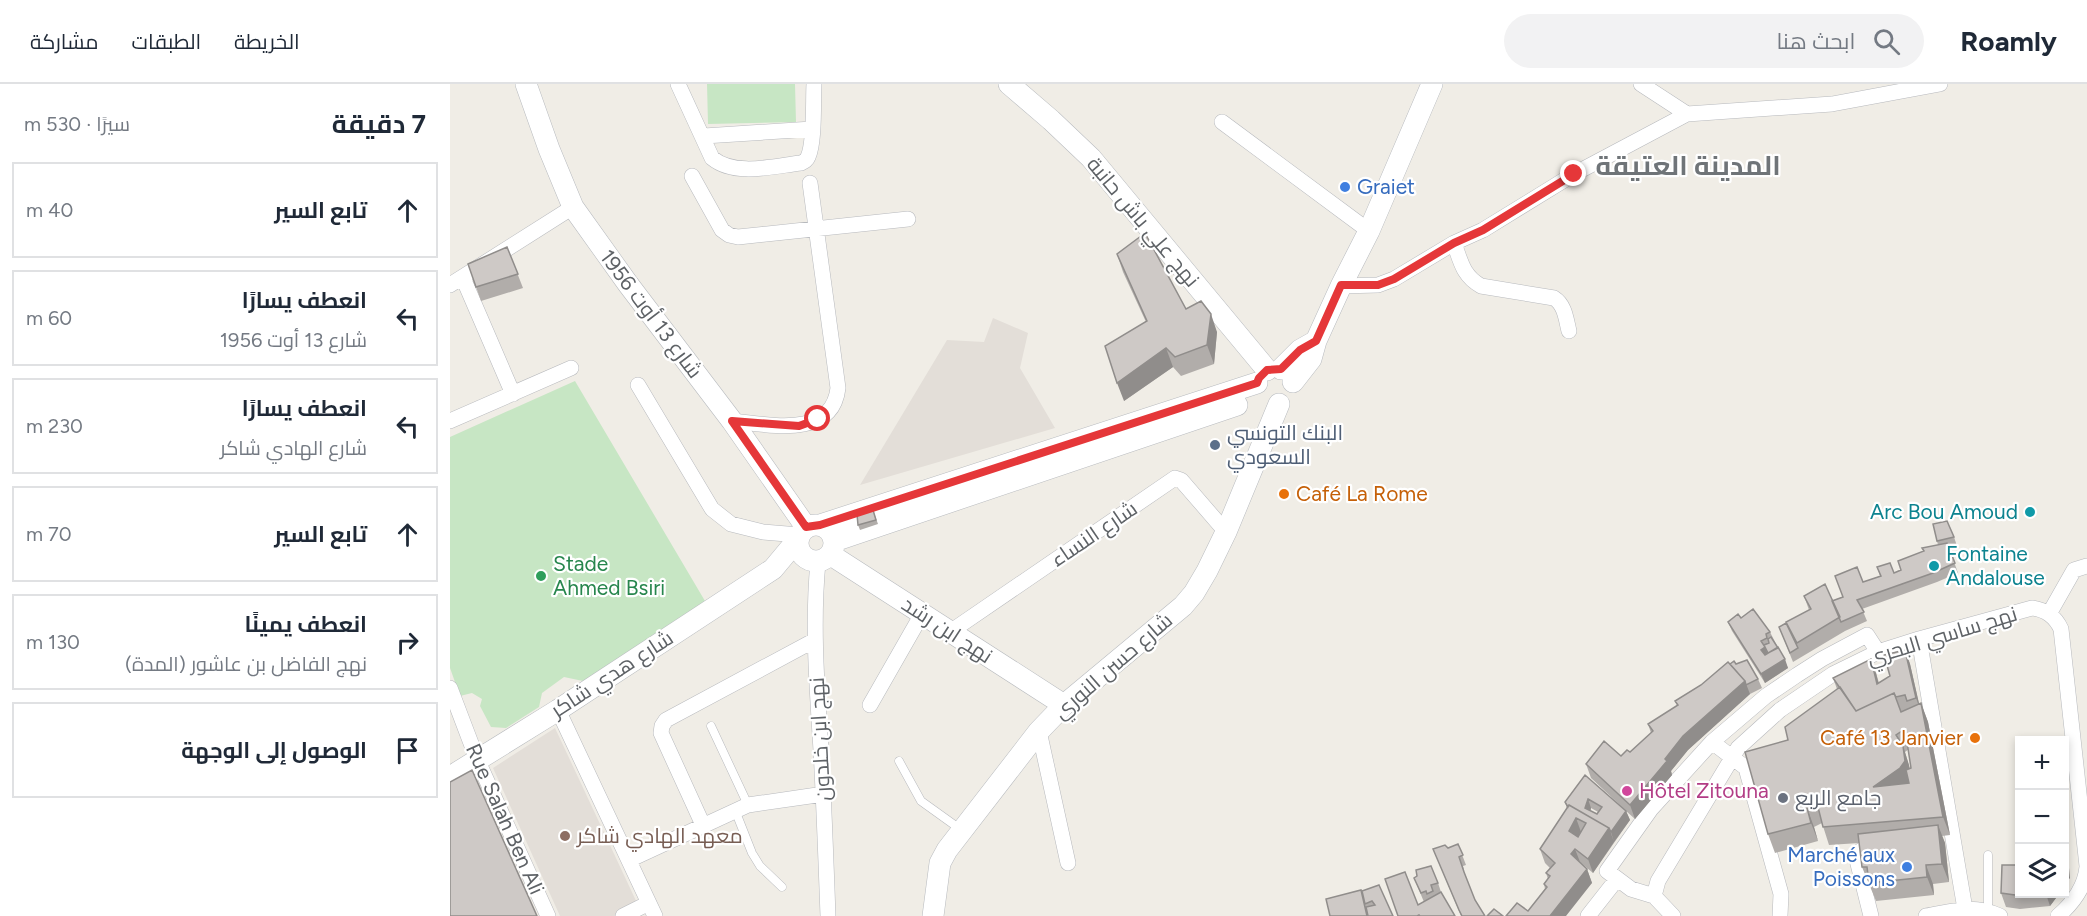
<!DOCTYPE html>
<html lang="ar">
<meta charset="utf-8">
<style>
:root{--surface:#fff;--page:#f2f2f3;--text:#1f2937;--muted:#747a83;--line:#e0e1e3}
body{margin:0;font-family:Figtree,Cairo,sans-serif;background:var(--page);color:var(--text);direction:rtl}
.controls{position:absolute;right:18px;bottom:18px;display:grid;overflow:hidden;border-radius:0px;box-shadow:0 3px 9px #0003}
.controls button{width:54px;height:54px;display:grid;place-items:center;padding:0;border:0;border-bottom:2px solid var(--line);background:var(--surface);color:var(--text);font:30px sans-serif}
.stop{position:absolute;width:18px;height:18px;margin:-14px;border:4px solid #e53739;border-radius:50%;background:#fff}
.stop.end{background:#e53739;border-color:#fff;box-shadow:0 2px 6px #0008}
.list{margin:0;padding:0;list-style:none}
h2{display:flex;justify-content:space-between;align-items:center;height:78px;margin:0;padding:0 24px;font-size:26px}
h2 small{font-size:20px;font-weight:400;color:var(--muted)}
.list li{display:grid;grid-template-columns:39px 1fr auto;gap:18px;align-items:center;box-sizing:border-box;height:96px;margin:0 12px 12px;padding:0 12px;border:2px solid var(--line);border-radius:0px}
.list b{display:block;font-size:22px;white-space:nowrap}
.list p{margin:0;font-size:20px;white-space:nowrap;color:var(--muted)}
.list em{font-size:20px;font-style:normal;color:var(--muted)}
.icon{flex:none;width:33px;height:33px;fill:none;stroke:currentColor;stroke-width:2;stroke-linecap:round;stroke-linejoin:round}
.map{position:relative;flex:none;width:1637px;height:832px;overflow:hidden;direction:ltr}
header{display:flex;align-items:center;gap:36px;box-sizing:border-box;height:84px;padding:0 30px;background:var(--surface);border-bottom:2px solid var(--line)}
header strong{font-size:28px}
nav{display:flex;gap:33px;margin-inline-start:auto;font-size:21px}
.search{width:420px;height:54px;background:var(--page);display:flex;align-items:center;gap:15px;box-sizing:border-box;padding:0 21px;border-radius:33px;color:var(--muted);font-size:22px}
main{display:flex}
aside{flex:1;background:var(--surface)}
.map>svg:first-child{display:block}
.education{fill:#e3ded8}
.green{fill:#c7e6c4}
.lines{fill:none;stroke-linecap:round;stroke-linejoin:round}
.lane-casing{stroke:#b7b9bd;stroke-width:9}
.street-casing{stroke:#b7b9bd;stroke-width:16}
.secondary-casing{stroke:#b8bbbf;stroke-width:22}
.lane{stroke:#fff;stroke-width:8}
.street{stroke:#fff;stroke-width:15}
.secondary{stroke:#fff;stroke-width:21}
.wall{fill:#b1adaa;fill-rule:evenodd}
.shaded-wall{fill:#908d8b}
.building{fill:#cec9c6;stroke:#908d8b;stroke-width:1.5;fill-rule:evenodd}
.route{stroke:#e53739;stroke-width:8}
.shop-dot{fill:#3f7fe0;stroke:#fff;stroke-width:2}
.service-dot{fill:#5c6f8a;stroke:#fff;stroke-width:2}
.food-dot{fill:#e8710a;stroke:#fff;stroke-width:2}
.culture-dot{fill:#0f9aa8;stroke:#fff;stroke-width:2}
.leisure-dot{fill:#2e9e5b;stroke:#fff;stroke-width:2}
.hotel-dot{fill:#d1479c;stroke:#fff;stroke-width:2}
.worship-dot{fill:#6b7280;stroke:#fff;stroke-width:2}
.education-dot{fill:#8d6e63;stroke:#fff;stroke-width:2}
.labels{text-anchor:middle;stroke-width:4.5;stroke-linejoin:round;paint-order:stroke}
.shop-label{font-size:21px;fill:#366cbe;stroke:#fff;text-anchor:start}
.street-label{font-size:21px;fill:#5e6266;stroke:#fff}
.service-label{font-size:21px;fill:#4e5e75;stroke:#fff;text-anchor:start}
.food-label{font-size:21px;fill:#c56008;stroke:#fff;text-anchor:start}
.culture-label{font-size:21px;fill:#0d838f;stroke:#fff;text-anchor:end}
.leisure-label{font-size:21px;fill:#27864d;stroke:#fff;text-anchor:start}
.hotel-label{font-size:21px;fill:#b23c85;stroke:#fff;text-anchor:start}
.worship-label{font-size:21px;fill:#5b616d;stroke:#fff;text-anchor:start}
.education-label{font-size:21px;fill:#785e54;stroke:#fff;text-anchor:start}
.district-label{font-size:27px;font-weight:bold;fill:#6f7478;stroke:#fff}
</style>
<header>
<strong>Roamly</strong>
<div class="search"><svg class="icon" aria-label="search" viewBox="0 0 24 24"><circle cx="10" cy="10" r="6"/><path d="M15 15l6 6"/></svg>ابحث هنا</div>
<nav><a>الخريطة</a><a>الطبقات</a><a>مشاركة</a></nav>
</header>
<main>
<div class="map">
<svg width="1637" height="832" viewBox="0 0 1637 832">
<rect width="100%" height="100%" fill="#f0ede6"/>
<path class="education" d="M543 234 578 249 570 284 605 344 410 401 497 256 534 258Z
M105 644 188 821 165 832H110L43 684Z"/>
<path class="green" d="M257 0H345L346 38 258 40Z
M125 297 255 517 133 597 114 593 92 609 89 623 56 644 41 643 30 622 32 615 22 609 10 612 0 584V353Z"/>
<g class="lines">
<g class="lane-casing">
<path id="lane" d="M261 642 298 721
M449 677 471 717 510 745
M285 726 302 769 310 782 332 803
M1538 771V827"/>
</g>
<g class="street-casing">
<path id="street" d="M228 0 262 74C285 93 324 82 351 79 355 77 357 76 358 73 365 58 363 17 364 0
M1191 0 1237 30
M772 38 919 147
M254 52 362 45
M242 92 272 146 279 151 288 153 458 135
M1004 159C1011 178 1013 192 1031 202L1104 214C1115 221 1116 235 1119 247
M13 194 63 310
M0 201 123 123
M891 202 928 201 944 195 1004 159 1033 146 1124 90 1237 30 1382 20 1490 0
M188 301 262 425 281 440 313 448 349 451
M0 337 121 284
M282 337C317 340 382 356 388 304L360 99
M368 478C362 541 367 603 371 666 374 721 376 777 378 832
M1599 530 1624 486 1637 482
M500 548 725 394 731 396 776 448
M1469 555 1515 825
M0 604 27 675 98 832
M420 621 472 530
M108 626 205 832
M589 647 618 779
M1262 658 1296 684 1331 810 1330 832
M253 741 211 649 212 642 216 636 365 556
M179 776 298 721 374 710
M1204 812 1181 805 1157 787 1201 725 1262 658 1316 612 1347 591 1372 575 1417 551 1428 568
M173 832 199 819
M1138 832 1167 795
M1223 832 1204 812 1208 797 1288 664 1330 626 1383 590 1428 568 1469 555 1582 524C1596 526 1605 532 1611 545L1637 782
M1421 832 1407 776C1408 763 1417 763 1428 762
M1476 832C1505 827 1522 820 1550 832
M1608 832C1623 819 1635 803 1637 783"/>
</g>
<g class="secondary-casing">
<path id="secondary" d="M76 0 99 65 123 123 178 200 282 337 356 443
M559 0 601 36 641 74 817 286
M831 285 850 266 866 257
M843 298 861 275 866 257 891 202 919 147 982 0
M348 459a18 18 0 1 1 36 0a18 18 0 1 1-36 0Z
M370 441 807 299
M384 457 787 321
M381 471 614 621
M0 693 108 626 323 485 348 455
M483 832 490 779 497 766 589 647 614 621 733 522 744 509 757 487 776 448 829 320"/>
</g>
<use href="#lane" class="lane"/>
<use href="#street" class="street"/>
<use href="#secondary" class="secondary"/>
</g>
<path class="wall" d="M57 163 73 204 31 217 18 180Z
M667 170 736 225 767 248 764 280 731 292 723 283 674 317 696 238 673 188Z
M423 426 428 440 410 446 408 441Z
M1504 453 1507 462 1499 464 1508 489 1487 498 1412 525 1417 537 1395 547 1343 578 1329 543 1359 526 1354 512 1382 517 1393 513 1413 498 1430 492 1427 483 1443 489 1451 486 1474 467 1488 461 1487 457Z
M1291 534 1320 548 1338 584 1315 599 1282 547 1278 538Z
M1455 566 1460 580 1469 620 1471 619 1478 638 1500 751 1492 752 1495 759 1499 798 1483 800 1484 811 1426 817 1412 783 1409 759 1379 761 1372 739 1364 743 1368 757 1325 769 1318 750 1338 656 1387 605 1383 594 1426 589 1429 599 1440 592ZM1459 665 1461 684 1460 685 1455 668Z
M1280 580H1286L1308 595 1312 604 1300 610 1238 666 1221 687 1222 691 1185 735 1176 727 1180 736 1143 789 1130 778 1137 785 1142 799 1078 827 1095 805 1094 800 1098 795 1096 789 1100 784 1095 779 1090 765 1117 725 1115 718 1135 691 1171 722 1141 694 1136 680 1171 672 1180 668 1201 649 1198 640 1227 622 1225 617 1251 601ZM1141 724 1148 728 1147 730 1141 727Z
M1008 760 1016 781 1013 782 1016 794 1025 816 1035 832H1011L983 765 998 764Z
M964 794 988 799 991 808 1005 832H948L974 818Z
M1551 809 1569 810H1609L1600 822 1570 825 1556 823Z
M912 810 943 832H880Z"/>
<path class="shaded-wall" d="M761 230 767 248 764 280 757 261Z
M716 264 723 283 674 317 667 299Z
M1315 563 1319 573 1315 575 1311 566Z
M1455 566 1460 580 1471 628 1466 614Z
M1335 575 1338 584 1315 599 1311 590Z
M1421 575 1426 589 1432 614 1427 600Z
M1295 597 1300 610 1238 666 1221 687 1222 691 1185 735 1180 721 1215 675 1233 652Z
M1471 619 1478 638 1500 751 1493 733Z
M1453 662 1459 681 1461 695 1457 703H1423Z
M1138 715 1141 724 1138 733 1135 724Z
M1357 724 1364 743 1368 757 1361 739Z
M1176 727 1180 736 1164 758 1161 748Z
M1126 734 1131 748 1124 761 1119 747Z
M1488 741 1495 759 1499 798 1492 780Z
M1159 744 1164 758 1143 789 1138 775Z
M1125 765 1130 778 1121 770Z
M1614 771 1619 784 1620 794 1614 801Z
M1476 781 1483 800 1484 811 1477 793Z
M1137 785 1142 799 1116 832H1100Z
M1596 810H1609L1600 822Z"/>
<path class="building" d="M695 149 736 225 751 217 761 230 757 261 725 273 716 264 667 299 655 262 697 237 667 170Z
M57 163 68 190 26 203 18 180Z
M423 426 426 436 408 441 407 430Z
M1497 437 1504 453 1487 457 1483 440Z
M1497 459 1505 479 1483 489 1407 516 1414 528 1391 538 1382 517 1393 513 1385 492 1407 483 1413 498 1431 492 1427 483 1440 479 1444 489 1451 486 1448 477 1474 467 1472 464Z
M1375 500 1390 533 1347 559 1336 538 1361 525 1354 512Z
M1303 525 1320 548 1316 550 1317 554 1311 557 1315 563 1311 566 1315 571 1328 563 1335 575 1311 590 1278 538 1288 530 1291 534Z
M1336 539 1348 564 1340 569 1329 543Z
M1321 553 1328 564 1318 569 1314 561 1319 559 1318 555Z
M1455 566 1466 614 1457 617 1455 611 1446 613 1444 609 1406 627 1383 594 1421 575 1427 600 1440 592 1434 571Z
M1297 576 1308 595 1296 601 1295 597 1280 580 1284 577 1286 580Z
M1278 578 1295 597 1233 652 1215 675 1217 677 1180 721 1136 680 1154 657 1171 672 1177 666 1180 668 1203 647 1198 640 1228 621 1225 617 1251 601Z
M1390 603 1406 627 1444 609 1451 628 1471 619 1493 733 1373 743 1367 719 1357 724 1361 739 1318 750 1295 668 1338 656 1335 643ZM1455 645 1461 684 1456 686 1459 699 1423 703 1450 684 1455 677 1453 662 1446 651Z
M22 686 87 832H0V698Z
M1135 691 1176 727 1161 748 1159 744 1119 721 1118 723 1115 718ZM1138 715 1152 723 1147 730 1135 724Z
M1119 721 1159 744 1138 775 1125 765 1121 770 1137 785 1100 832H1056L1067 819 1078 827 1097 803 1094 800 1100 792 1096 789 1105 779 1090 765ZM1126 734 1136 739 1128 753 1119 747Z
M1488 741 1492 780 1476 781 1477 793 1419 799 1417 783H1412L1408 750Z
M1008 760 1013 771 1009 773 1014 788 1025 816 1035 832H1012L1009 826 983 765 995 761 998 764Z
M1552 781H1569V810H1579L1565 811 1551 809Z
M981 782 988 799 981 801 983 807 977 810 976 807 971 809 964 794 967 792 966 786Z
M955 788 968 821 991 808 1005 832H970L969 831 967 832H948L935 795Z
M929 801 943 832H918L916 823 925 821 922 817 915 820 912 807Z
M911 806 917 832H880L876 815Z
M1044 825 1053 832H1037Z"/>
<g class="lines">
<path class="route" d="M368 335 349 342 282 337 356 443 370 441 807 299 809 294 817 286 831 285 850 266 866 257 891 201H928L944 195 1004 159 1033 146 1124 90"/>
</g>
<g class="shop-dot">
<circle cx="895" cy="103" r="6"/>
<circle cx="1457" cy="783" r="6"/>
</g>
<circle class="service-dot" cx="765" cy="361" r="6"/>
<g class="food-dot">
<circle cx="834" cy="410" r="6"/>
<circle cx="1525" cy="654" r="6"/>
</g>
<g class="culture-dot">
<circle cx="1580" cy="428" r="6"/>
<circle cx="1484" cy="482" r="6"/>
</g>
<circle class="leisure-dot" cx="91" cy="492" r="6"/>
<circle class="hotel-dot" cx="1177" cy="707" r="6"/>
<circle class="worship-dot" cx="1333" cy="714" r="6"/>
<circle class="education-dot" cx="115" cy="752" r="6"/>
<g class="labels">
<g class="shop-label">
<text x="907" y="110">Graiet</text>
<text x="1445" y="778" text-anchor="end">Marché aux<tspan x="1445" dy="24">Poissons</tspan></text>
</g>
<g class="street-label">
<text transform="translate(693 138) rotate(50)" y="7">نهج علي باش حانبة</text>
<text transform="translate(201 230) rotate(53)" y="7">شارع 13 أوت 1956</text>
<text transform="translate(644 450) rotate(-34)" y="7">شارع النساء</text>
<text transform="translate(497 546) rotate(33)" y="7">نهج ابن رشد</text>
<text transform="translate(1492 552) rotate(-17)" y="7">نهج ساسي البحري</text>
<text transform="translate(663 582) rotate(-41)" y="7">شارع حسن النوري</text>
<text transform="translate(162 590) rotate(-33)" y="7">شارع هدي شاكر</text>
<text transform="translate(370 655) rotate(-93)" y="7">نهج ابن خلدون</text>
<text transform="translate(55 735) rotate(66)" y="7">Rue Salah Ben Ali</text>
</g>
<g class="service-label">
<text x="777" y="356">البنك التونسي<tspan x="777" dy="24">السعودي</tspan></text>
</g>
<g class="food-label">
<text x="846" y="417">Café La Rome</text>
<text x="1513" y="661" text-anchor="end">Café 13 Janvier</text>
</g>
<g class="culture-label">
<text x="1568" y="435">Arc Bou Amoud</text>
<text x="1496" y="477" text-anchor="start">Fontaine<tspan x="1496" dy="24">Andalouse</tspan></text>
</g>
<g class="leisure-label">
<text x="103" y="487">Stade<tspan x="103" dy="24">Ahmed Bsiri</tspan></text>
</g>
<g class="hotel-label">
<text x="1189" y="714">Hôtel Zitouna</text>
</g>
<g class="worship-label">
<text x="1345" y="721">جامع الربع</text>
</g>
<g class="education-label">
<text x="127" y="759">معهد الهادي شاكر</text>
</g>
<g class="district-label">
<text x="1238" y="91">المدينة العتيقة</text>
</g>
</g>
</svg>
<div class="controls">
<button>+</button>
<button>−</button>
<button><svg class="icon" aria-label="layers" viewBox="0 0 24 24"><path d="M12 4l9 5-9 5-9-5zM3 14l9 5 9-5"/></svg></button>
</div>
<div class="stop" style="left:368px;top:335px"></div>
<div class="stop end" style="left:1124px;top:90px"></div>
</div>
<aside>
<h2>7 دقيقة<small>سيرًا · 530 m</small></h2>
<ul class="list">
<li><svg class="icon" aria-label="ahead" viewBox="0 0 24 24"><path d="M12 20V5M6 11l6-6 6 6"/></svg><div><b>تابع السير</b></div><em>40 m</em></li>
<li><svg class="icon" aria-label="left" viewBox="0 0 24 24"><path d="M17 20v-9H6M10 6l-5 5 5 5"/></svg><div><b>انعطف يسارًا</b><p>شارع 13 أوت 1956</p></div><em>60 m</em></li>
<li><svg class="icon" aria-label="left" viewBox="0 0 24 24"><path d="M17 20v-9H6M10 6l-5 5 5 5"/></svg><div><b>انعطف يسارًا</b><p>شارع الهادي شاكر</p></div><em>230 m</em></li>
<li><svg class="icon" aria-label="ahead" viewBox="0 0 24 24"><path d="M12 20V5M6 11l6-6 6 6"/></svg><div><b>تابع السير</b></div><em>70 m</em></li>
<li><svg class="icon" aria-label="right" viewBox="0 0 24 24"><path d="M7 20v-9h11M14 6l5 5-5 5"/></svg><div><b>انعطف يمينًا</b><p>نهج الفاضل بن عاشور (المدة)</p></div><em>130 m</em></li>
<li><svg class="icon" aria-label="arrive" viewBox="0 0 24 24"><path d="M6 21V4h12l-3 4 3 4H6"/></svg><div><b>الوصول إلى الوجهة</b></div></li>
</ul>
</aside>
</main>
